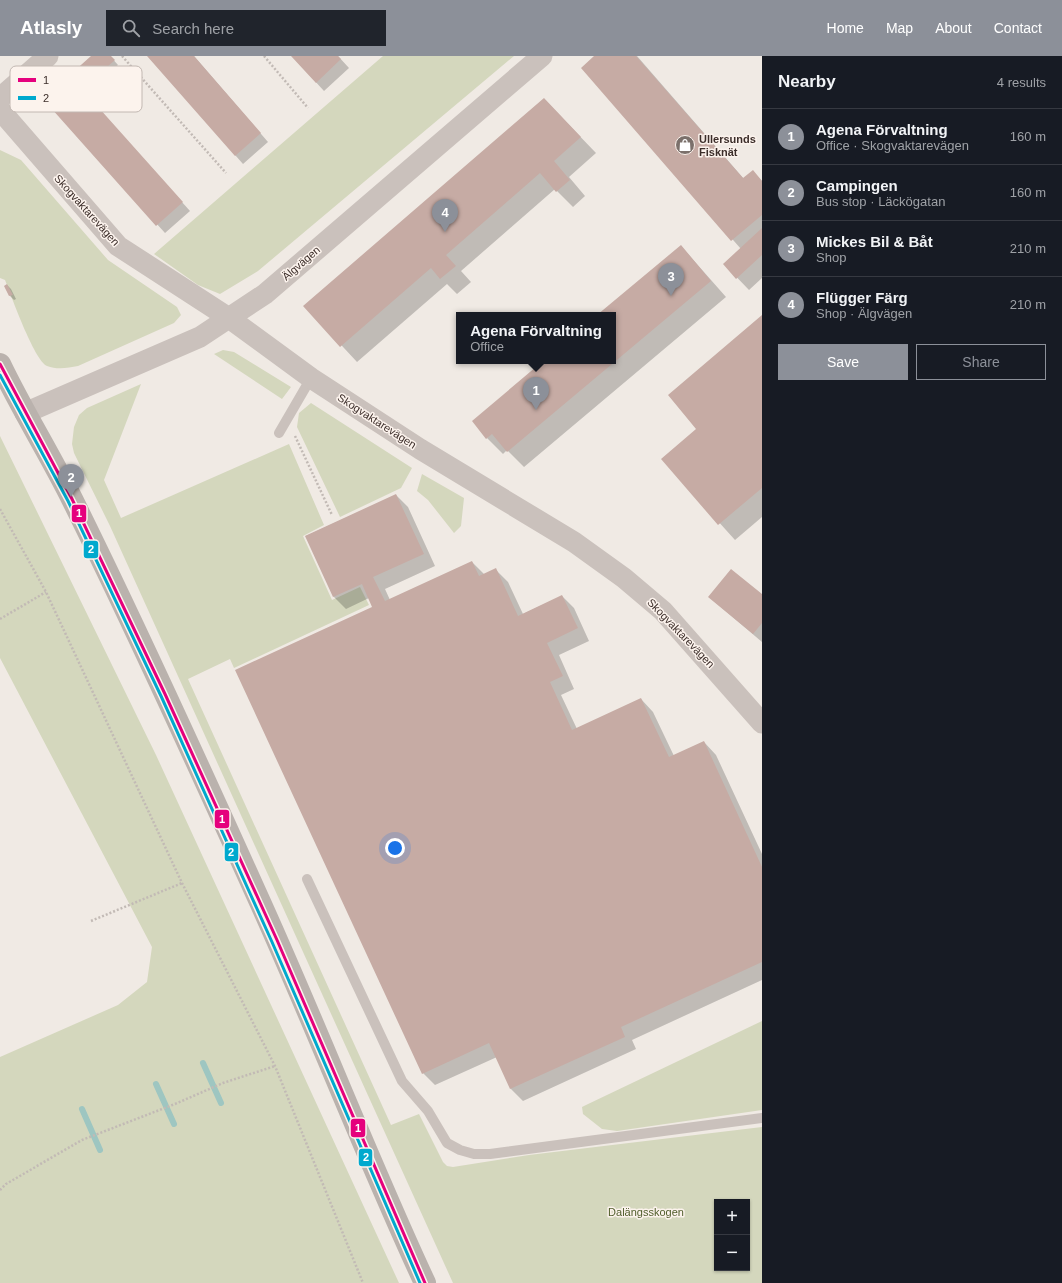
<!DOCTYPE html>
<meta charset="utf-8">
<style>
:root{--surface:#171b24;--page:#20242c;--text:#f1f3f6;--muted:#9ea1a6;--line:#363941;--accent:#8c9099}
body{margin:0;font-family:Helvetica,sans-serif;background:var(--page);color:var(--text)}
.controls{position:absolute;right:12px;bottom:12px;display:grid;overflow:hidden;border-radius:0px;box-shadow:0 1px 3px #0004}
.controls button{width:36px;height:36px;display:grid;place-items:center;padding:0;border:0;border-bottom:1px solid var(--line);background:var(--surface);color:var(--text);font:20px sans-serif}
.you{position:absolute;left:395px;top:792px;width:14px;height:14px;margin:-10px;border:3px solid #fff;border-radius:50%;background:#1a73e8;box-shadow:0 0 0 6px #1a73e833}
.badge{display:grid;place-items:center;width:26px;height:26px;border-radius:50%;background:var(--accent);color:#fff;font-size:13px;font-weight:700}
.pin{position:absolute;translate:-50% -33px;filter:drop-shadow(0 1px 2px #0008)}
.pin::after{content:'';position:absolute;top:21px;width:14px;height:12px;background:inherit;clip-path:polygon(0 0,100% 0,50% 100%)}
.popup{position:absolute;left:456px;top:256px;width:160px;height:52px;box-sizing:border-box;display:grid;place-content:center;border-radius:0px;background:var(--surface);filter:drop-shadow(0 1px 3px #0005);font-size:13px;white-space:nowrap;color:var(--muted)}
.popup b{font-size:15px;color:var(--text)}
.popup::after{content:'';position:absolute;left:50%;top:100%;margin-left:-8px;border:8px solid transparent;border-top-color:var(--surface)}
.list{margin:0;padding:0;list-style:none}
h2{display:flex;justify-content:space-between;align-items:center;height:52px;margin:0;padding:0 16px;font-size:17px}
h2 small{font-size:13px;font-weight:400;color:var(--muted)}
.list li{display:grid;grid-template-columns:26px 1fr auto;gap:12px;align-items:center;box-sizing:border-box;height:56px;padding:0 16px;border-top:1px solid var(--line)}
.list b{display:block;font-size:15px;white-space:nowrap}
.list p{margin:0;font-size:13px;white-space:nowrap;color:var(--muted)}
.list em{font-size:13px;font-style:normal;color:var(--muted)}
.actions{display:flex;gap:8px;padding:12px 16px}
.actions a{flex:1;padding:9px 0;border:1px solid var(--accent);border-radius:0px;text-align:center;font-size:14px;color:var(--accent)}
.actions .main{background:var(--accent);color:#fff}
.icon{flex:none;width:22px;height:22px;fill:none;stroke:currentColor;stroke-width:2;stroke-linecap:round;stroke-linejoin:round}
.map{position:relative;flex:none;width:762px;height:1227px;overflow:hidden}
header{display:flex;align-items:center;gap:24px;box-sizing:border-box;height:56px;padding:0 20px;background:var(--accent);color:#fff}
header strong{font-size:19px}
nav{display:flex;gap:22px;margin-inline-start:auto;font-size:14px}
.search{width:280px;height:36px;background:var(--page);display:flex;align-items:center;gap:10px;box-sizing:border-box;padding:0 14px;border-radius:0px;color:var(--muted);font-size:15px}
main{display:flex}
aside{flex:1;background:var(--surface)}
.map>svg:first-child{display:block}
.green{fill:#d4d7bd;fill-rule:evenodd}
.shadow{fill:#0003}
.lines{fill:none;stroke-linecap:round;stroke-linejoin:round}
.stream{stroke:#9ec6c1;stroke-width:6}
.building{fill:#c6aba4}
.path{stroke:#c2bab5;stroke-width:2.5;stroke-dasharray:2 2;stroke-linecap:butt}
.lane{stroke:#cac1bc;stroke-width:10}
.street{stroke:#cac1bc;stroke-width:21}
.secondary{stroke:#bab2ad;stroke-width:22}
.bus-1-casing{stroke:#fcf3ed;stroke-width:6}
.bus-2-casing{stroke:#fcf3ed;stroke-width:6}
.bus-1{stroke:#e5007d;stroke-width:3}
.bus-2{stroke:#00a9ce;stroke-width:3}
.labels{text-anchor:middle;stroke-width:3;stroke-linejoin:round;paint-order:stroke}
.poi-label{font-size:11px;font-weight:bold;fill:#3c2e2a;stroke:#fcf3ed;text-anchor:start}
.street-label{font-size:11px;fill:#3c2e2a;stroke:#fcf3ed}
.park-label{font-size:11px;fill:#505d2b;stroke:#fcf3ed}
.key{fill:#fcf3ed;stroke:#c2b8b2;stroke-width:1}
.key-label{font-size:11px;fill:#3c2e2a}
.line-badge{stroke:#fcf3ed;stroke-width:1.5}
.badge-label{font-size:11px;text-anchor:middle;font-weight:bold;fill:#fff}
</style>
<header>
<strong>Atlasly</strong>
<div class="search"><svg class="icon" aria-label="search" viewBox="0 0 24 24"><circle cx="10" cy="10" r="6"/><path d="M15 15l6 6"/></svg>Search here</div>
<nav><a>Home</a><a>Map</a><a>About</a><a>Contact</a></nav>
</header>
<main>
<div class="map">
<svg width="762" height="1227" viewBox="0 0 762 1227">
<rect width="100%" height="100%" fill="#f0eae4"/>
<path class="green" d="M383 0H514L258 215 220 238 198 229 154 198Z
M0 94 21 104 108 204 177 251 181 259 174 267 78 310C68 312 57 314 47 310 34 304 11 239 5 224L0 222Z
M223 294 234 296 291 331 282 343 214 298Z
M141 328 104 424 121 462 289 388 324 469 303 480 332 544 360 531 369 549 234 612 230 603 188 623 391 1069 419 1058 443 1106 447 1110 453 1111 529 1099 762 1071V1227H453L110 470 74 397 72 388 74 371 79 359 87 352ZM717 1146H747V1212H717Z
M311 347 412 412 401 432 340 461 297 371 299 357Z
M0 380 156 699 399 1227H0V1001L118 949 147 926 152 891 0 602Z
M422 418 464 442 461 470 454 477 428 444 417 435Z
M762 965V1054L617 1075 602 1073 583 1058 582 1051 586 1049Z"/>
<path class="shadow" d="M92 0H110L118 9 85 38 190 155 165 177 44 43Z
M148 0H194L268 86 243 108Z
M292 0H338L349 12 324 35Z
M596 0H637L744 123 753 116 762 125V222L749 234 724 208 741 193 582 12Z
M544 43 596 97 569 121 585 140 573 151 555 133 461 215 471 226 457 238 447 228 357 306 305 250Z
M681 190 726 241 524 411 507 394 503 398 487 382 544 305H613V259H599Z
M7 229 11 233 16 243 14 244 10 240 5 230Z
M762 260V461L735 484 662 403 698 373Z
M396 439 408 451 435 510 385 533 390 544 472 506 485 519 496 514 508 526 523 558 562 540 574 552 589 585 559 599 574 633 561 639 577 673 641 643 653 656 674 700 704 686 716 699 762 798V924L632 984 636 993 523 1045 511 1033 497 1001 435 1029 423 1017 374 551 369 542 346 553 334 541 306 480Z
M762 539V586L709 541Z"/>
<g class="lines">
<path class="stream" d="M203 1007 221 1047
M156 1028 174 1068
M82 1053 100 1094"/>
</g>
<path class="building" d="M91 0H111L115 4 82 33 183 146 156 170 43 43Z
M147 0H194L261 77 235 100Z
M291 0H338L341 3 316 27Z
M594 0H636L743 122 753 114 762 125V159L731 185 581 12Z
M544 42 581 81 554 105 570 124 556 136 540 117 446 199 456 210 440 223 431 212 340 291 303 250Z
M762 172V199L736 223 723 208Z
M681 189 711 225 507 396 492 378 486 383 472 365 543 305H613V259H597Z
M7 228 13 239 9 240 4 230Z
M762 259V432L718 469 661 403 696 373 668 339Z
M396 438 424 498 373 521 385 545 472 505 479 520 496 512 518 560 562 539 578 572 547 587 563 620 550 626 572 674 641 642 669 701 704 685 762 811V906L621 971 625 981 510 1033 489 987 422 1018 235 614 372 551 362 528 333 541 305 480Z
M731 513 762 538V567L753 578 708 541Z"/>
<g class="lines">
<path class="path" d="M122 0 226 117
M264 0 308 52
M295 380 332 459
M0 453 46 536 182 827 275 1010 363 1227
M0 563 46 536
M91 865 182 827
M0 1134 6 1128 82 1084 175 1048 223 1027 275 1010"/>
<path class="lane" d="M279 377 311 322
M307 823 402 1025 428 1055 447 1087 460 1094 474 1098H490L762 1062"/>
<path class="street" d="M0 42 48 0
M0 54 118 190 229 262 311 322 420 393 574 486 624 522 663 555 762 667
M25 357 200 281 265 238 542 0"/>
<path class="secondary" d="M0 308C22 354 49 397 72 443 136 572 196 704 255 835 314 964 365 1098 425 1227"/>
<g class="bus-1-casing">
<path id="bus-1" d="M0 308 72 443 165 638 277 884 425 1227"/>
</g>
<g class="bus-2-casing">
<path id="bus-2" d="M0 319 68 445 161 640 272 886 420 1227"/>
</g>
<use href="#bus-1" class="bus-1"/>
<use href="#bus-2" class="bus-2"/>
</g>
<defs>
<g id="shop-disc" transform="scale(1)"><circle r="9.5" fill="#7b706b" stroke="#fcf3ed"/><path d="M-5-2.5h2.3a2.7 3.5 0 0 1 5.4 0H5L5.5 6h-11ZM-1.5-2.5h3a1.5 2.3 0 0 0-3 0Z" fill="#fff"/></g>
</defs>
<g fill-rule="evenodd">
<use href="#shop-disc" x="685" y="89"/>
</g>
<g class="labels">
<g class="poi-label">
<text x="699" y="87">Ullersunds<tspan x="699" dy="13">Fisknät</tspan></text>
</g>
<g class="street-label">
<text transform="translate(87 154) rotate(48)" y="4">Skogvaktarevägen</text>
<text transform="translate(301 207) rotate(-41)" y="4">Älgvägen</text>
<text transform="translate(377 365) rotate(33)" y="4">Skogvaktarevägen</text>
<text transform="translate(681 577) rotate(46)" y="4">Skogvaktarevägen</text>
</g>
<g class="park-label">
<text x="646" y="1160">Dalängsskogen</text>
</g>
</g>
<rect x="10" y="10" width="132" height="46" rx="6" class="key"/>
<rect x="18" y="22" width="18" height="4" fill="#e5007d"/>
<rect x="18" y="40" width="18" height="4" fill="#00a9ce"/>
<g class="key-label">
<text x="43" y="28">1</text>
<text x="43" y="46">2</text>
</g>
<g class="line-badge">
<rect x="71" y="448" width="16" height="19" rx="4" fill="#e5007d"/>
<rect x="83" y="484" width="16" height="19" rx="4" fill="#00a9ce"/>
<rect x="214" y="753" width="16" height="20" rx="4" fill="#e5007d"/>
<rect x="224" y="786" width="15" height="20" rx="4" fill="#00a9ce"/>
<rect x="350" y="1062" width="16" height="20" rx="4" fill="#e5007d"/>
<rect x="358" y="1092" width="15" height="19" rx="4" fill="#00a9ce"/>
</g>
<g class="badge-label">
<text x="79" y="461">1</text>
<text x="91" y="497">2</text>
<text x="222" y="767">1</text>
<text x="231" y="800">2</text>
<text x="358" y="1076">1</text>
<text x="366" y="1105">2</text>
</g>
</svg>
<div class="controls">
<button>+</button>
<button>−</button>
</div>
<div class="you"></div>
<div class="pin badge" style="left:536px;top:354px">1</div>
<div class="popup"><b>Agena Förvaltning</b>Office</div>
<div class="pin badge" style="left:71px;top:441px">2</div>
<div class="pin badge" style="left:671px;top:240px">3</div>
<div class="pin badge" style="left:445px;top:176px">4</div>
</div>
<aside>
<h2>Nearby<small>4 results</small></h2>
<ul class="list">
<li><span class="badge">1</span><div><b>Agena Förvaltning</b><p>Office · Skogvaktarevägen</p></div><em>160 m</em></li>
<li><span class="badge">2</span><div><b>Campingen</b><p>Bus stop · Läckögatan</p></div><em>160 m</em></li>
<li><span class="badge">3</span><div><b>Mickes Bil &amp; Båt</b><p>Shop</p></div><em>210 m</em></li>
<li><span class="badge">4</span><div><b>Flügger Färg</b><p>Shop · Älgvägen</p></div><em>210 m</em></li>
</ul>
<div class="actions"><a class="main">Save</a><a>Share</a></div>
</aside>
</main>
